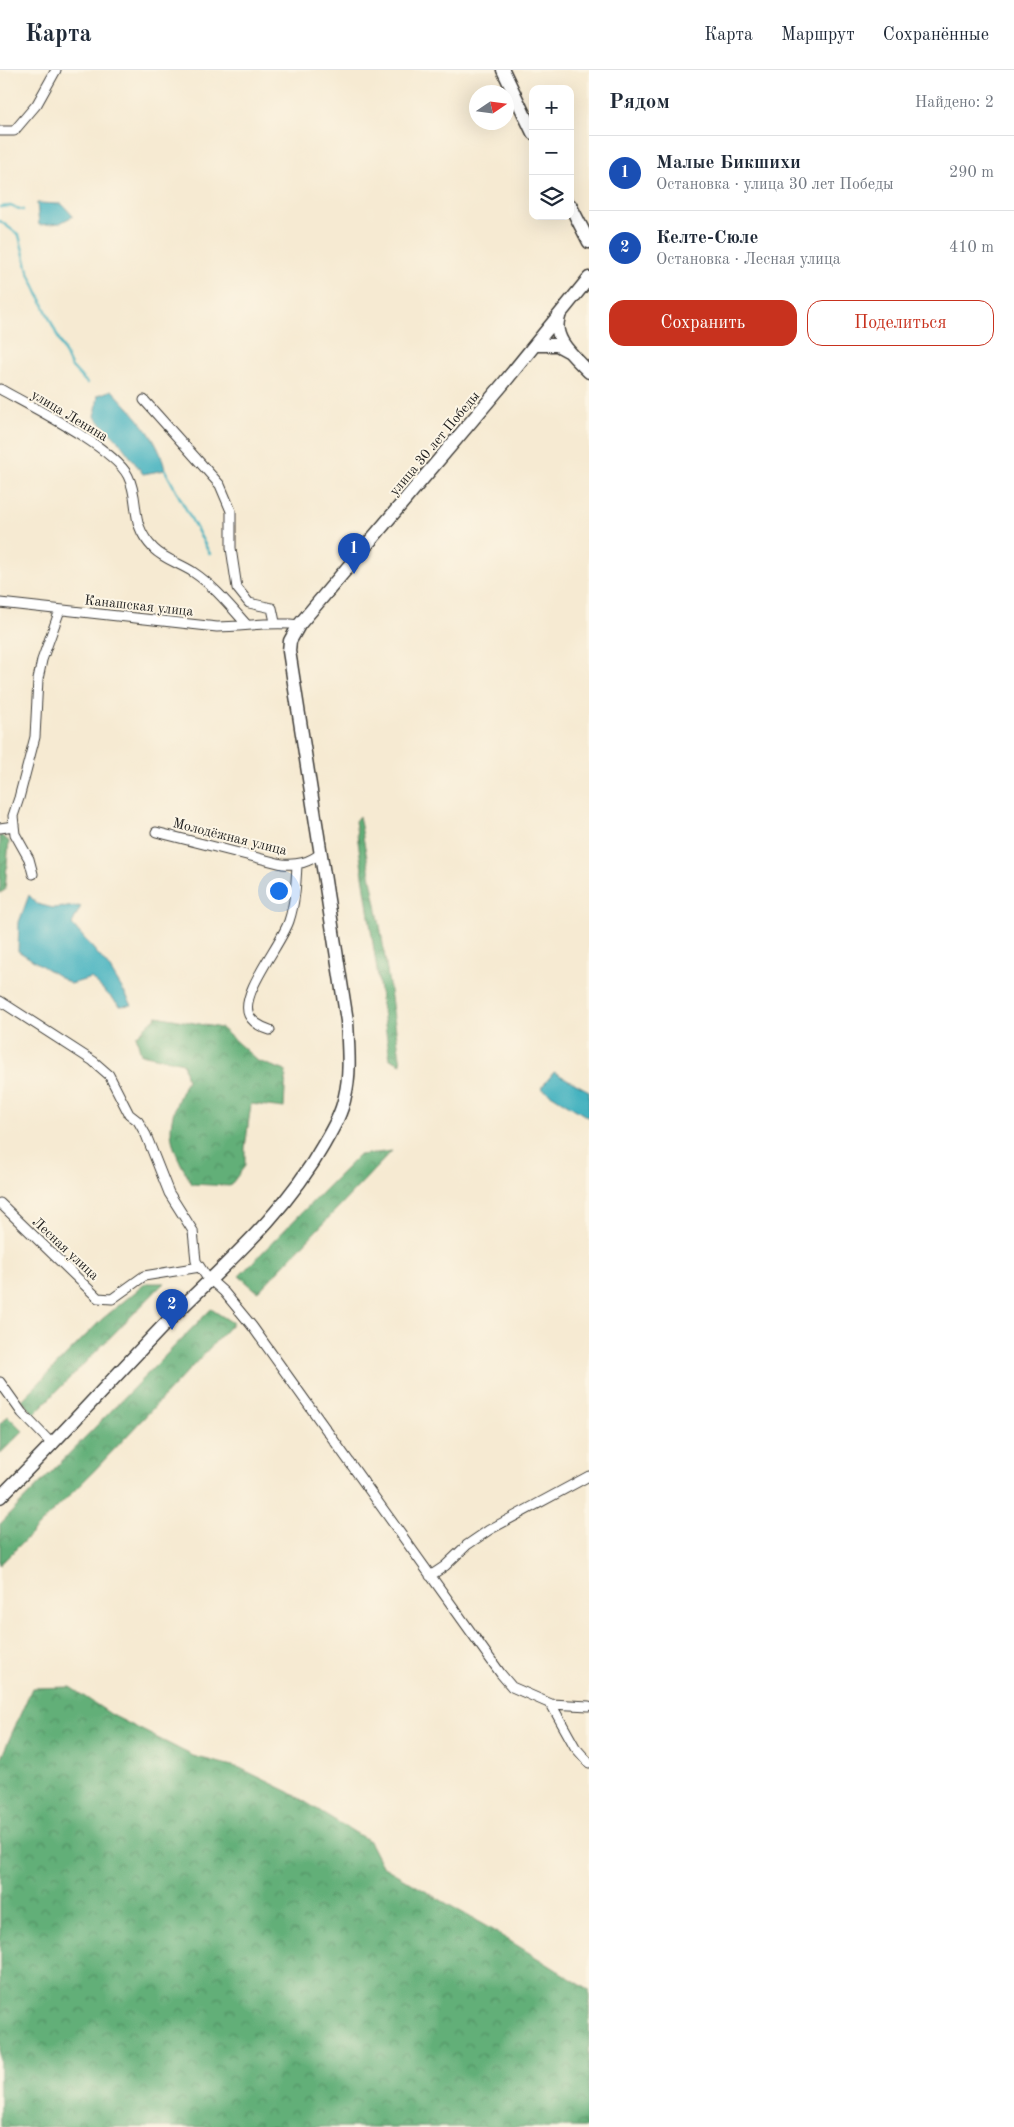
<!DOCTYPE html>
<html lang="ru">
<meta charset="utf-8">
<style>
:root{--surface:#fff;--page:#f6f6f7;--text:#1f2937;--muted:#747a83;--line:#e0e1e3;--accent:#c8321e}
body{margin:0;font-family:"Old Standard TT",serif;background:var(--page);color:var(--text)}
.controls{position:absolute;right:15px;top:15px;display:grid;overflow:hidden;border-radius:10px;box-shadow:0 5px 20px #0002}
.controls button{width:45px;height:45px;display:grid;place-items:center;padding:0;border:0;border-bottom:1px solid var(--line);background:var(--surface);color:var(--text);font:25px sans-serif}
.compass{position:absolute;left:469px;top:15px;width:45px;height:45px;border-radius:50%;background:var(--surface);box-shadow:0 5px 20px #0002;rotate:77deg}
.you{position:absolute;left:278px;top:820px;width:18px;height:18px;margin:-12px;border:4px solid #fff;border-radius:50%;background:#1a73e8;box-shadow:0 0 0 8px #1a73e833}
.badge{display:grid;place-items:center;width:32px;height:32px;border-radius:50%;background:var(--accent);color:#fff;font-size:16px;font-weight:700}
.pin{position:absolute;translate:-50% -41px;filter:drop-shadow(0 1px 2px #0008)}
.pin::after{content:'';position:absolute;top:26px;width:18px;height:15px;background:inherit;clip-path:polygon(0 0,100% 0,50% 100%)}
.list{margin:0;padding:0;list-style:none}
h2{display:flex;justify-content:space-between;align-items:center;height:65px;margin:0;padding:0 20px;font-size:21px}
h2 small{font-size:16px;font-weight:400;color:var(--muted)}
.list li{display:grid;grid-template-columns:32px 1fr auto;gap:15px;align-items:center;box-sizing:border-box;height:75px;padding:0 20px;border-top:1px solid var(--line)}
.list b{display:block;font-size:19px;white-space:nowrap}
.list p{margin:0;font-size:16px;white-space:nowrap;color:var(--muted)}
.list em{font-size:16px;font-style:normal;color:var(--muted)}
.actions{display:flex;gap:10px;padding:15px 20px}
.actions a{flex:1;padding:11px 0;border:1px solid var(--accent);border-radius:15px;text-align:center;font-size:18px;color:var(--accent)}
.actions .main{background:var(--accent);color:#fff}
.icon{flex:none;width:28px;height:28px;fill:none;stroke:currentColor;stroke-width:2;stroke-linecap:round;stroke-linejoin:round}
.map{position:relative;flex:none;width:589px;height:2057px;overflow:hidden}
header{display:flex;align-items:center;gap:30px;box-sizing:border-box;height:70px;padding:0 25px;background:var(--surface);border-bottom:1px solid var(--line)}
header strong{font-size:24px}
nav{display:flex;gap:28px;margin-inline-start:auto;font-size:18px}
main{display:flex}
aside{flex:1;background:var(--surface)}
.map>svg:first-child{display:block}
.forest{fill:url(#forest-crowns);stroke:#3f664a}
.water{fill:#44b2c0;stroke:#30676e}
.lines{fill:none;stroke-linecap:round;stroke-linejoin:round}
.stream{stroke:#44b2c0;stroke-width:2.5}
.street-casing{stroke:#3d3b37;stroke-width:11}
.secondary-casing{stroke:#3d3b37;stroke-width:15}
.street{stroke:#fff;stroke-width:9}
.secondary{stroke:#fff;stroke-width:12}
.labels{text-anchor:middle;stroke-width:4;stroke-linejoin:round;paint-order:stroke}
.street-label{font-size:14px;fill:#1c1c1c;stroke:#fcf5e5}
</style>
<header>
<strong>Карта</strong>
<nav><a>Карта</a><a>Маршрут</a><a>Сохранённые</a></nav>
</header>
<main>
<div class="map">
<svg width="589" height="2057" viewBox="0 0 589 2057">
<defs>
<pattern id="forest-crowns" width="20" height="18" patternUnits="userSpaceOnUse" patternTransform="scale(1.25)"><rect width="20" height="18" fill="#62af78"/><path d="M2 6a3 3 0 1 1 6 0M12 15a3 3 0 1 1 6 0" fill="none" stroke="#508e62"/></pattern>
</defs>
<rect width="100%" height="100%" fill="#fcf5e5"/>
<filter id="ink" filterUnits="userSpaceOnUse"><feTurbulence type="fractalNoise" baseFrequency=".02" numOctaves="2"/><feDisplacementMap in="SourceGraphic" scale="10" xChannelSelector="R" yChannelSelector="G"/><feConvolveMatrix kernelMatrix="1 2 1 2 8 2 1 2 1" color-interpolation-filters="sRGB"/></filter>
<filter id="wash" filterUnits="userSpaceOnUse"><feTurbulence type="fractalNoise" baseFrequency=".0096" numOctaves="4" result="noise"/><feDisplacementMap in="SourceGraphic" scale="20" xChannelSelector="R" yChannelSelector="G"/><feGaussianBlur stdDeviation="1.12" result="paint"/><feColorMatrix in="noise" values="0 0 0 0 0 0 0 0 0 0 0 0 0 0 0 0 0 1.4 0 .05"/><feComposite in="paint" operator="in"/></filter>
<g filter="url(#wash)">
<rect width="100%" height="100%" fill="#f6ead2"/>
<path class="forest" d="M359 746 381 861 401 994 390 989 355 751Z
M0 765 9 771 5 820 0 823Z
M157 946 221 958 258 991 286 1001 284 1038 251 1034 245 1078V1096L230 1116 192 1114C166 1069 164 1057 187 1010L183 993 141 984 136 966Z
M392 1081 258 1222 239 1206 359 1085Z
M146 1213H164L34 1344 22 1330 101 1250Z
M211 1239 233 1253 92 1403 0 1495V1454Z
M8 1346 23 1361 0 1384V1354Z
M70 1617 112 1645 193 1686 240 1698 289 1722 369 1771 382 1796 489 1858 589 1920V2057H0V1690L32 1618Z"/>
<path class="water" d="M37 133 62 134 73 146 60 153 39 155Z
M112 320C134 344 159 367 165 400L143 404 119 372 95 347 98 325Z
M29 825 37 834 53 838 81 836 72 854 109 897 132 935 120 936 91 908 71 914 18 881 19 852Z
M554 1002 589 1021V1048L541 1018Z"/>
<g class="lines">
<path class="stream" d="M0 137 10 136 23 140
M0 151 19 165 28 201 71 296 87 313
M165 400 210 484"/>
</g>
</g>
<g filter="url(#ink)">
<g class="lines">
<g class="street-casing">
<path id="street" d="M0 61H14L37 34 56 0
M0 319C30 336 113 377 128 406 141 432 128 453 154 479 164 489 181 494 193 502 214 516 230 536 247 555
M144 330 220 415 231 441V478L237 518 249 533 272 538 275 552
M0 533 217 557C245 557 271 551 299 555
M0 758 14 756
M156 762 282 794C298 795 308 793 321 783
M33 804 29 789 15 764 13 746 19 728 35 667 38 609 42 590 60 540
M0 931 93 991 109 1005 129 1044 138 1051 146 1065 169 1123 193 1161 196 1191 206 1206 224 1222 252 1256 501 1604 512 1617 551 1634
M270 960C261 957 253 953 249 945 239 924 282 873 289 851 295 833 296 814 297 795
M0 1133 98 1228 112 1229 144 1206 200 1197
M0 1312 22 1343 53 1375
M430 1506 445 1496 467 1475 489 1460 589 1406
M589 1636 551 1634 575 1677 589 1693"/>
</g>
<g class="secondary-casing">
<path id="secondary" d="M503 0 533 63
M570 135 589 172
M559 247C551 269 575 287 589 302
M535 275H557L568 281
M0 1427C58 1370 111 1310 167 1252 223 1196 285 1144 324 1074 332 1060 342 1043 345 1026 351 1002 348 976 347 951L289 581 290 571 299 555 503 314 589 208"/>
</g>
<use href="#street" class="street"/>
<use href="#secondary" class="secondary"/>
</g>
</g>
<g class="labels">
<g class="street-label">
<text transform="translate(70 345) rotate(31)" y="5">улица Ленина</text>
<text transform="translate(434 373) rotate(-50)" y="5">улица 30 лет Победы</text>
<text transform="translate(139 535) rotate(6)" y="5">Канашская улица</text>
<text transform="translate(230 766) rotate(14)" y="5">Молодёжная улица</text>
<text transform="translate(66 1178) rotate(43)" y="5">Лесная улица</text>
</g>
</g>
</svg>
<div class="controls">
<button>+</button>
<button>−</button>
<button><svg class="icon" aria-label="layers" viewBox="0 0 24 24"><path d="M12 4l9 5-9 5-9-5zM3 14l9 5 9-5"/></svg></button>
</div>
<svg class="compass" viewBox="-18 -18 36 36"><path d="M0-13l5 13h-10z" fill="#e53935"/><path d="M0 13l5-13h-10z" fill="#747a83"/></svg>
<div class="you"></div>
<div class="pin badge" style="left:354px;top:504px;background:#1a4fb4">1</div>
<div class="pin badge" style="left:172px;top:1260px;background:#1a4fb4">2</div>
</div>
<aside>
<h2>Рядом<small>Найдено: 2</small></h2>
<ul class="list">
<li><span class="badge" style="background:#1a4fb4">1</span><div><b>Малые Бикшихи</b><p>Остановка · улица 30 лет Победы</p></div><em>290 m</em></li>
<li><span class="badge" style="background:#1a4fb4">2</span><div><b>Келте-Сюле</b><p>Остановка · Лесная улица</p></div><em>410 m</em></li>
</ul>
<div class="actions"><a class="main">Сохранить</a><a>Поделиться</a></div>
</aside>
</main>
